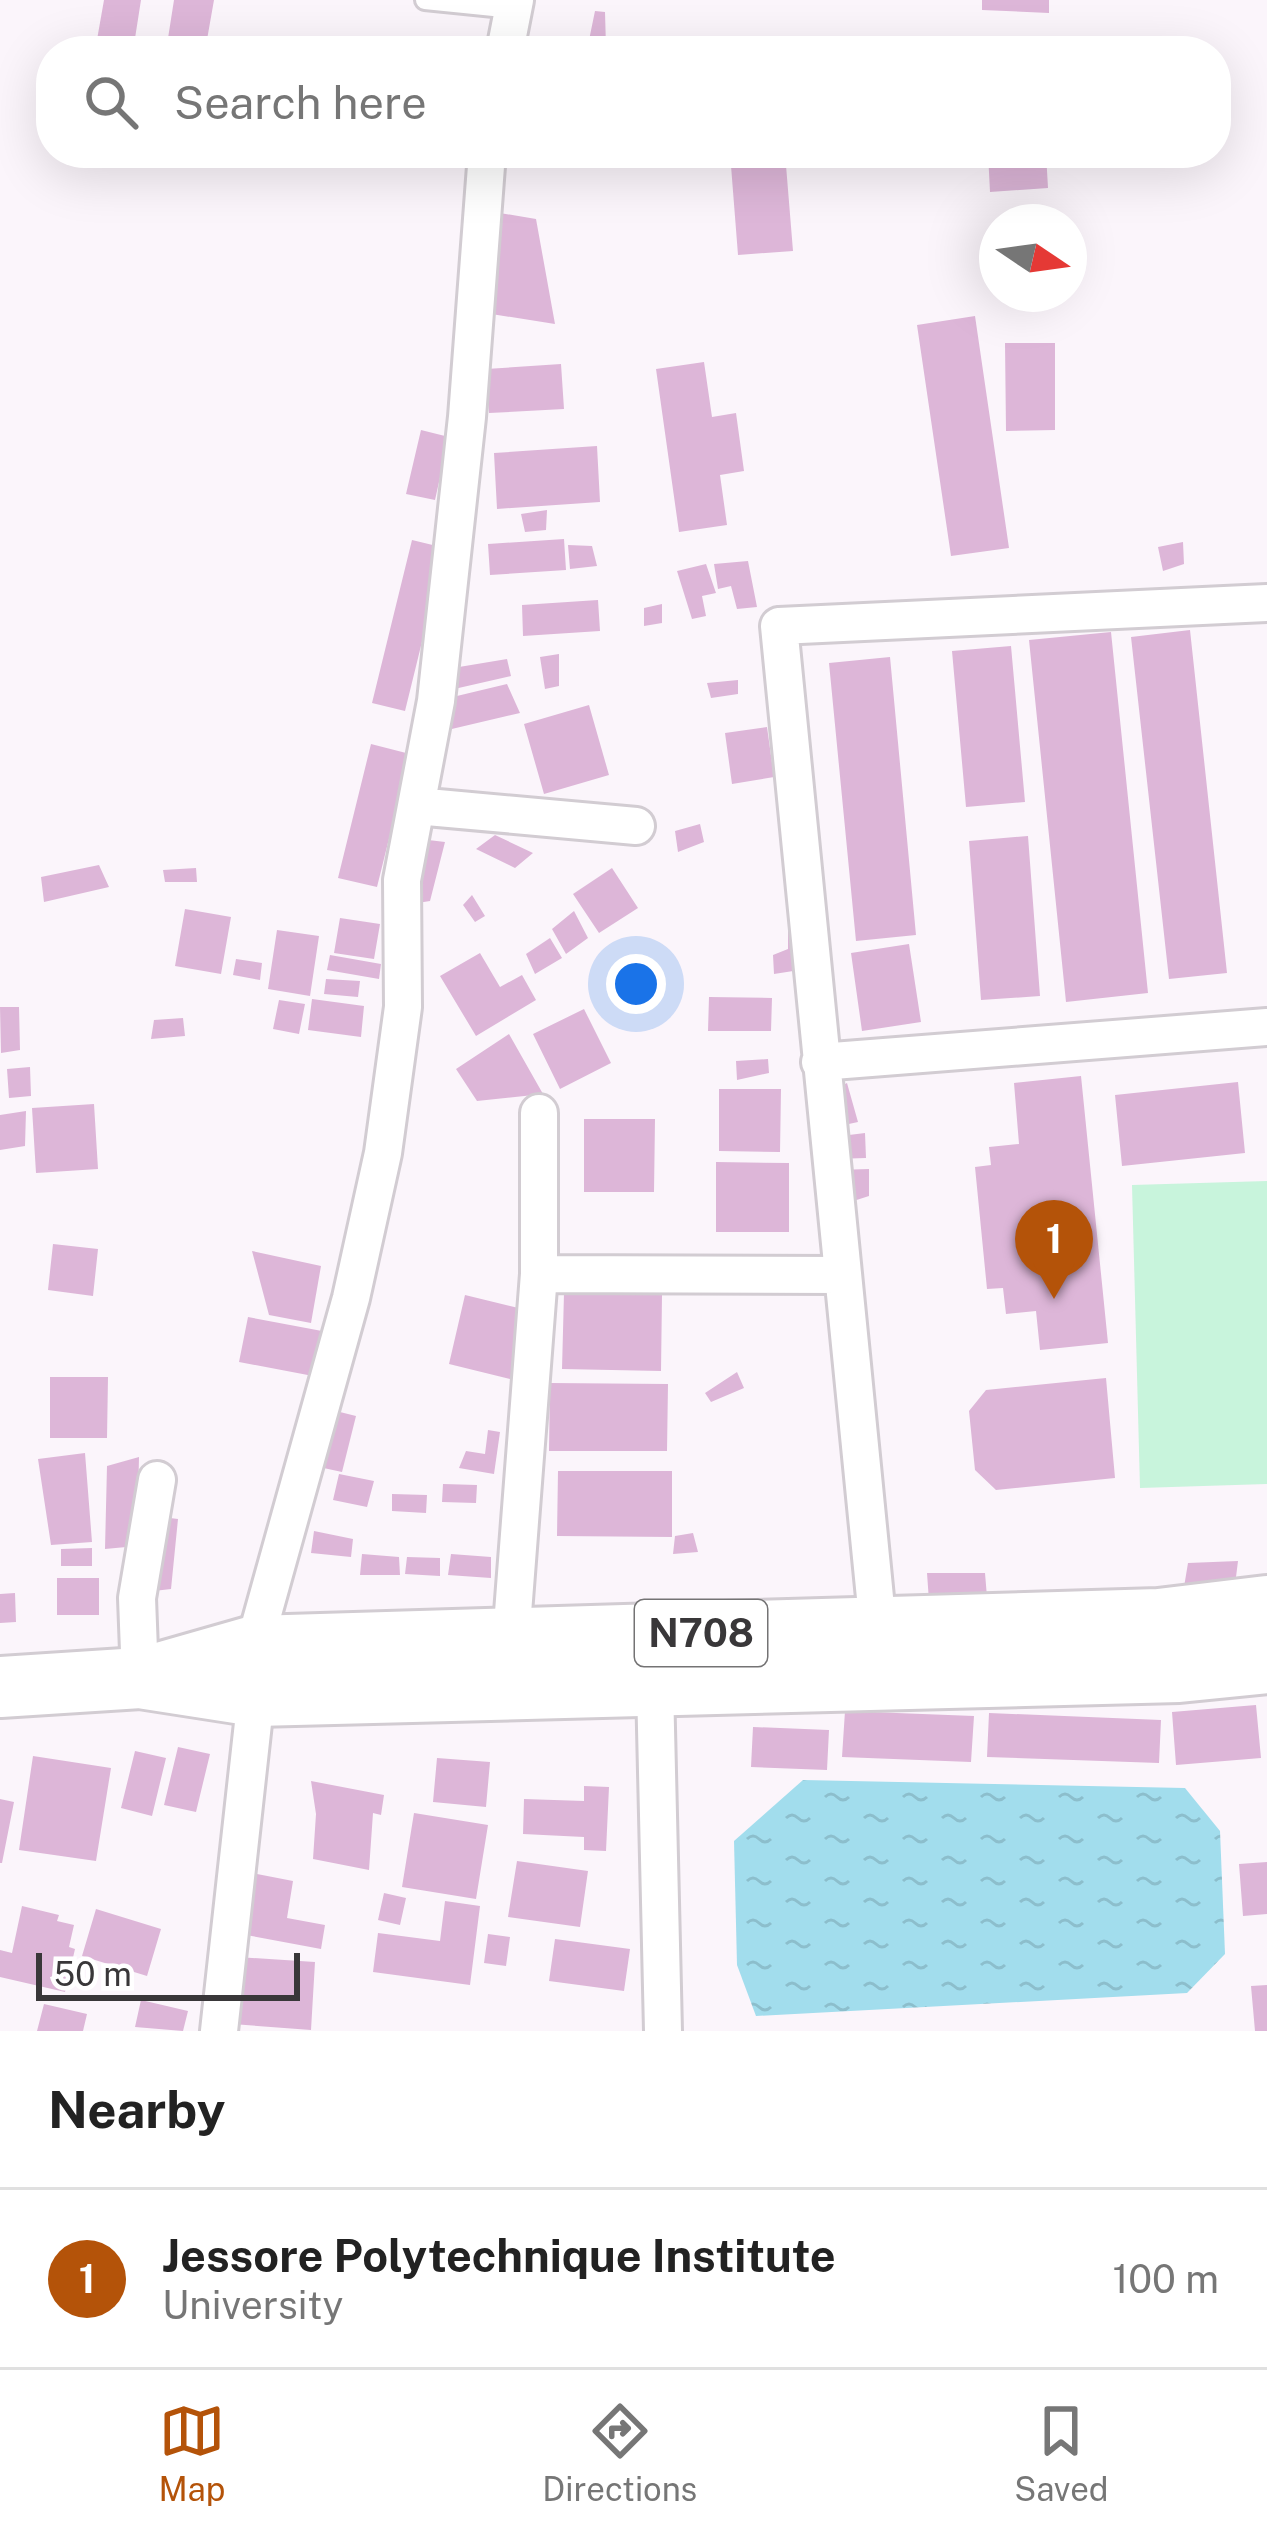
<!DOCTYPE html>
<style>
:root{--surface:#fff;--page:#f6f6f6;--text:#222;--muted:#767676;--line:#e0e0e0;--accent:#b45309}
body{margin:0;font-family:"Public Sans",sans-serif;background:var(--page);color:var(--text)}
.compass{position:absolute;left:979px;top:204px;width:108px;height:108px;border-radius:50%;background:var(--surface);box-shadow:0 12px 48px #0002;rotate:103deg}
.scale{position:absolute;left:36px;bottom:30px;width:264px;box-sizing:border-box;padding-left:12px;border:6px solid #393739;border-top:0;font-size:33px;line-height:42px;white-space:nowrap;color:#393739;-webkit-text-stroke:9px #fff;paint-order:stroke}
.you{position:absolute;left:636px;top:984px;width:42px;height:42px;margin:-30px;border:9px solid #fff;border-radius:50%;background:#1a73e8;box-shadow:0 0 0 18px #1a73e833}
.badge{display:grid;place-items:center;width:78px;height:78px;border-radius:50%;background:var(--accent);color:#fff;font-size:39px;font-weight:700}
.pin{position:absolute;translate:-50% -99px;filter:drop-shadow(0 3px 6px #0008)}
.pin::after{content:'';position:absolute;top:63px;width:42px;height:36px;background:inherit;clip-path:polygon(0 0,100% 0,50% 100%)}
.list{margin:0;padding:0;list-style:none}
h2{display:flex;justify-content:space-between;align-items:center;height:156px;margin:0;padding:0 48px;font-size:51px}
h2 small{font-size:39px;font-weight:400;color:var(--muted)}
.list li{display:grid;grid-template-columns:78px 1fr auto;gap:36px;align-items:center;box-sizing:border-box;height:180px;padding:0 48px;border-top:3px solid var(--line)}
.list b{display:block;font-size:45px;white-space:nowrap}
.list p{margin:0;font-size:39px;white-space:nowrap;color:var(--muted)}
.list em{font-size:39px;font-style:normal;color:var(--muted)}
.icon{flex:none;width:66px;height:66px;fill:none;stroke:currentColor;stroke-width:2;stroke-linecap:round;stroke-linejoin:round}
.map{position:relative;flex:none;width:1267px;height:2031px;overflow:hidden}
.search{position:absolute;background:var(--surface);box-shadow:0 12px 48px #0002;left:36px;right:36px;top:36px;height:132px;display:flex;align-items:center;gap:30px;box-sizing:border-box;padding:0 42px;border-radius:48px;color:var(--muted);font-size:45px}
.sheet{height:336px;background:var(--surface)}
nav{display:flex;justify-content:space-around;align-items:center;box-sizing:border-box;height:168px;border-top:3px solid var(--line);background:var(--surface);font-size:33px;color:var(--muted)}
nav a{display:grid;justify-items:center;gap:6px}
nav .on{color:var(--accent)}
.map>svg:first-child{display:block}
.green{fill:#c8f4dc}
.water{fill:url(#water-ripples)}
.building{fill:#ddb6d8}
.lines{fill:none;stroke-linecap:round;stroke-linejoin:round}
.service-casing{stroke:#d2ccd2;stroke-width:24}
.minor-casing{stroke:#d2ccd2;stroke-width:42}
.trunk-casing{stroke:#d2ccd2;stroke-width:66}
.service{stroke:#fff;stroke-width:18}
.minor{stroke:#fff;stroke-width:36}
.trunk{stroke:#fff;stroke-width:60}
.labels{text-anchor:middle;stroke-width:9;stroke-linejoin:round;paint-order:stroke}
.shield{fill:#fff;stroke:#747374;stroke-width:3}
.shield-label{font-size:39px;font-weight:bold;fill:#393739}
</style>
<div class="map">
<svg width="1267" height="2031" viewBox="0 0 1267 2031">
<defs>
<pattern id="water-ripples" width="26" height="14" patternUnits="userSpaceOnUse" patternTransform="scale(3)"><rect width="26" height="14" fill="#a2dded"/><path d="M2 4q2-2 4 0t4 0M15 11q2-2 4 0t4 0" fill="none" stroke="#8cbecc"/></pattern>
</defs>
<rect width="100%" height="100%" fill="#fbf5fb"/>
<path class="green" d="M1267 1181V1484L1140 1488 1132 1185Z"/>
<path class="water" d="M803 1780 1185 1788 1220 1831 1225 1954 1187 1993 756 2016 737 1965 734 1841Z"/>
<path class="building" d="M104 0H141L133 51H95Z
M174 0H214L205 51H166Z
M982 0H1049V13L982 10Z
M595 11 605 12 606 47 588 45Z
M730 153H785L793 251 738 255Z
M988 153H1046L1048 188 990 192Z
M494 212 536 219 555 324 485 313Z
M975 316 1009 548 951 556 917 325Z
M1005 343H1055V430L1006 431Z
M704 362 712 417 736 413 744 471 720 475 727 525 679 532 656 369Z
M561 364 564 409 489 413 486 369Z
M421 430 449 437 435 500 406 494Z
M597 446 600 502 497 509 494 453Z
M547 510 546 530 525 532 521 514Z
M564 539 566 570 490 575 488 544Z
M412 540 445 548 405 711 372 703Z
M1183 542 1184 564 1163 571 1158 547Z
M568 545 592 546 597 566 570 569Z
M748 561 757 607 737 609 731 586 718 589 714 564Z
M706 564 716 593 702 596 706 616 692 619 677 571Z
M598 600 600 631 523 636 522 605Z
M662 604V623L644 626V608Z
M1190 630 1227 973 1169 979 1131 637Z
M1111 632 1148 993 1066 1002 1029 640Z
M1011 646 1025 802 966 807 952 651Z
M559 654V686L545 689 540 657Z
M890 657 916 935 856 941 829 663Z
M507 659 511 676 441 692 447 669Z
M738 680V694L711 698 707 683Z
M507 684 520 713 439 732 436 701Z
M589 705 609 775 544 794 524 724Z
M767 727 774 777 732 784 725 733Z
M371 744 410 754 377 887 338 878Z
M700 824 704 842 678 852 675 831Z
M495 835 533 853 515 868 476 849Z
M1028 836 1040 996 981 1000 969 841Z
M420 839 445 842 430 901 405 905Z
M99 865 109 887 44 902 41 877Z
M196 868 197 882H165L163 870Z
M612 868 638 908 599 933 573 894Z
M472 895 485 916 475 922 463 905Z
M801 901 806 969 774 974 773 955 788 949V903Z
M185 909 231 917 221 974 175 966Z
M574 911 588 938 566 954 552 929Z
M340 918 380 924 374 959 334 953Z
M277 930 319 936 310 996 268 989Z
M550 938 562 958 535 974 526 954Z
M909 944 921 1022 862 1031 851 953Z
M480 953 500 987 522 975 536 1000 476 1036 440 976Z
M330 955 381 964 379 979 327 970Z
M236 959 262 963 260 980 233 975Z
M326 979 360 981 358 997 324 994Z
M709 997 772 998 771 1031H708Z
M312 999 364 1006 361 1037 308 1030Z
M279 1000 305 1004 299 1034 273 1029Z
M0 1007H19L20 1050 1 1053Z
M584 1009 611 1063 560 1089 533 1034Z
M183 1018 185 1036 151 1039 154 1020Z
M509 1034 543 1094 477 1101 456 1069Z
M768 1059 769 1073 737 1080 736 1061Z
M30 1067 31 1096 9 1098 7 1069Z
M1081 1076 1108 1343 1040 1350 1036 1311 1006 1314 1003 1288 987 1289 975 1167 991 1165 989 1147 1019 1144 1014 1083Z
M1238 1082 1245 1153 1122 1166 1115 1095Z
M847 1083 858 1122 835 1127 828 1093Z
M719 1089H781L780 1152 719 1151Z
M94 1104 98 1169 36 1173 32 1108Z
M26 1111 25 1146 0 1150V1115Z
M584 1119H655L654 1192H584Z
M865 1133 866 1158 835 1159 833 1137Z
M716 1162 789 1163V1232H716Z
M869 1169V1196L841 1205 836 1170Z
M53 1244 98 1249 93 1296 48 1290Z
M252 1251 321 1266 311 1323 269 1315Z
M564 1293 662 1295 661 1371 562 1369Z
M465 1295 535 1312 518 1381 449 1364Z
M248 1317 322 1331 313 1376 239 1362Z
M737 1372 744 1388 711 1402 705 1393Z
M50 1377H108L107 1438H50Z
M1106 1378 1115 1478 996 1490 975 1470 969 1411 986 1390Z
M550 1383 668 1384 667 1451H549Z
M332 1410 356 1416 342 1472 319 1467Z
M488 1430 500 1432 494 1474 459 1468 466 1451 485 1454Z
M85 1453 92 1542 51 1545 38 1459Z
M139 1457 137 1546 105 1549 107 1466Z
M558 1471H672V1537L557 1536Z
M339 1474 374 1481 367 1507 333 1500Z
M443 1484 477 1485 476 1503 442 1502Z
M392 1494 427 1495 426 1513 392 1511Z
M154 1516 178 1519 171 1589 145 1592Z
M314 1531 353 1539 351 1557 311 1553Z
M693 1533 698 1552 673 1554 675 1536Z
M92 1548V1566H61V1549Z
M362 1554 399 1557 400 1575H360Z
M451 1554 491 1557V1578L448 1575Z
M407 1557 440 1558V1576L405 1574Z
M1238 1561 1235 1585 1184 1587 1188 1563Z
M927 1573H985L987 1597 929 1601Z
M57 1578H99V1615H57Z
M15 1593 16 1622 0 1623V1594Z
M1256 1705 1261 1758 1176 1765 1172 1712Z
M845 1711 974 1716 971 1762 842 1757Z
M989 1713 1161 1720 1159 1763 987 1757Z
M753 1727 829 1730 827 1770 751 1767Z
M178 1747 210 1754 196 1812 164 1805Z
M135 1751 166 1758 152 1816 121 1808Z
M33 1756 111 1768 96 1861 19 1850Z
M437 1758 490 1762 486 1807 433 1802Z
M311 1781 384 1795 381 1815 373 1813 369 1870 313 1859 316 1814Z
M584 1786 609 1787 606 1851 584 1850V1837L523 1834 524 1799 584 1801Z
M0 1799 14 1802 2 1863H0Z
M414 1813 488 1825 476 1899 402 1887Z
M517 1861 588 1871 580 1927 508 1917Z
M1267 1862V1914L1243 1916 1239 1864Z
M257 1874 293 1881 287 1918 325 1925 321 1949 246 1935Z
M384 1893 406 1898 400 1925 378 1920Z
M445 1901 480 1906 470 1985 373 1972 378 1933 440 1941Z
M22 1906 59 1915 57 1921 74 1925 69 1947 75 1949 65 1992 0 1977V1950L12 1953Z
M96 1909 161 1929 147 1976 82 1956Z
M488 1934 510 1937 506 1966 484 1963Z
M555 1939 630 1949 624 1991 549 1981Z
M237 1957 315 1962 311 2030 232 2024Z
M1267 1985V2031H1255L1251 1986Z
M141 2000 188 2011 183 2031 135 2027Z
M44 2004 87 2014 83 2031H37Z"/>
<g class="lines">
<g class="service-casing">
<path id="service" d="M425 0 513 9"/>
</g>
<g class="minor-casing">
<path id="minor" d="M505 51 515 0
M416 806 636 826
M820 1062 1267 1027
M539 1274V1113
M878 1628 779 626 1267 603
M511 1639 539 1274 842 1275
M254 1646 351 1298 383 1153 403 1007 402 880 436 701 467 417 487 153
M140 1678 137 1598 157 1480
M655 1685 663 2031
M219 2031 256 1696"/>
</g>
<g class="trunk-casing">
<path id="trunk" d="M163 1672 254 1646 1159 1619 1267 1606
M0 1687 140 1678 256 1696 1179 1672 1267 1663"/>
</g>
<use href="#service" class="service"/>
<use href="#minor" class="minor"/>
<use href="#trunk" class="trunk"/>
</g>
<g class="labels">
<rect class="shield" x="635" y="1600" width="132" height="66" rx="9"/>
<g class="shield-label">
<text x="701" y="1647">N708</text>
</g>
</g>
</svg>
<svg class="compass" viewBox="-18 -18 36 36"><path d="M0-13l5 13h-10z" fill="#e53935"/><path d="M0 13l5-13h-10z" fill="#767676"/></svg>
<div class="scale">50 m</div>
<div class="you"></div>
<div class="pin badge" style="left:1054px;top:1299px">1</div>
<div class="search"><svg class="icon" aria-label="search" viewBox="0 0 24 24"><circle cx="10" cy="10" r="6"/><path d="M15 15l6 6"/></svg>Search here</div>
</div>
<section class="sheet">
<h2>Nearby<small></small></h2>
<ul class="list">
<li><span class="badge">1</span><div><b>Jessore Polytechnique Institute</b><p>University</p></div><em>100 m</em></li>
</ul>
</section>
<nav>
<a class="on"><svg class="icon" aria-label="map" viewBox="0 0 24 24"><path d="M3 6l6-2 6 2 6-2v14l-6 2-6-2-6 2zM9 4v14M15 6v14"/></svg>Map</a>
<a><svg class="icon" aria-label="directions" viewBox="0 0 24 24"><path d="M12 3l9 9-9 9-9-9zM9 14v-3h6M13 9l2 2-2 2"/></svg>Directions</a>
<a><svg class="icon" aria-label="saved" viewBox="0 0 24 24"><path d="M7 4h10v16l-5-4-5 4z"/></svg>Saved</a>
</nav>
